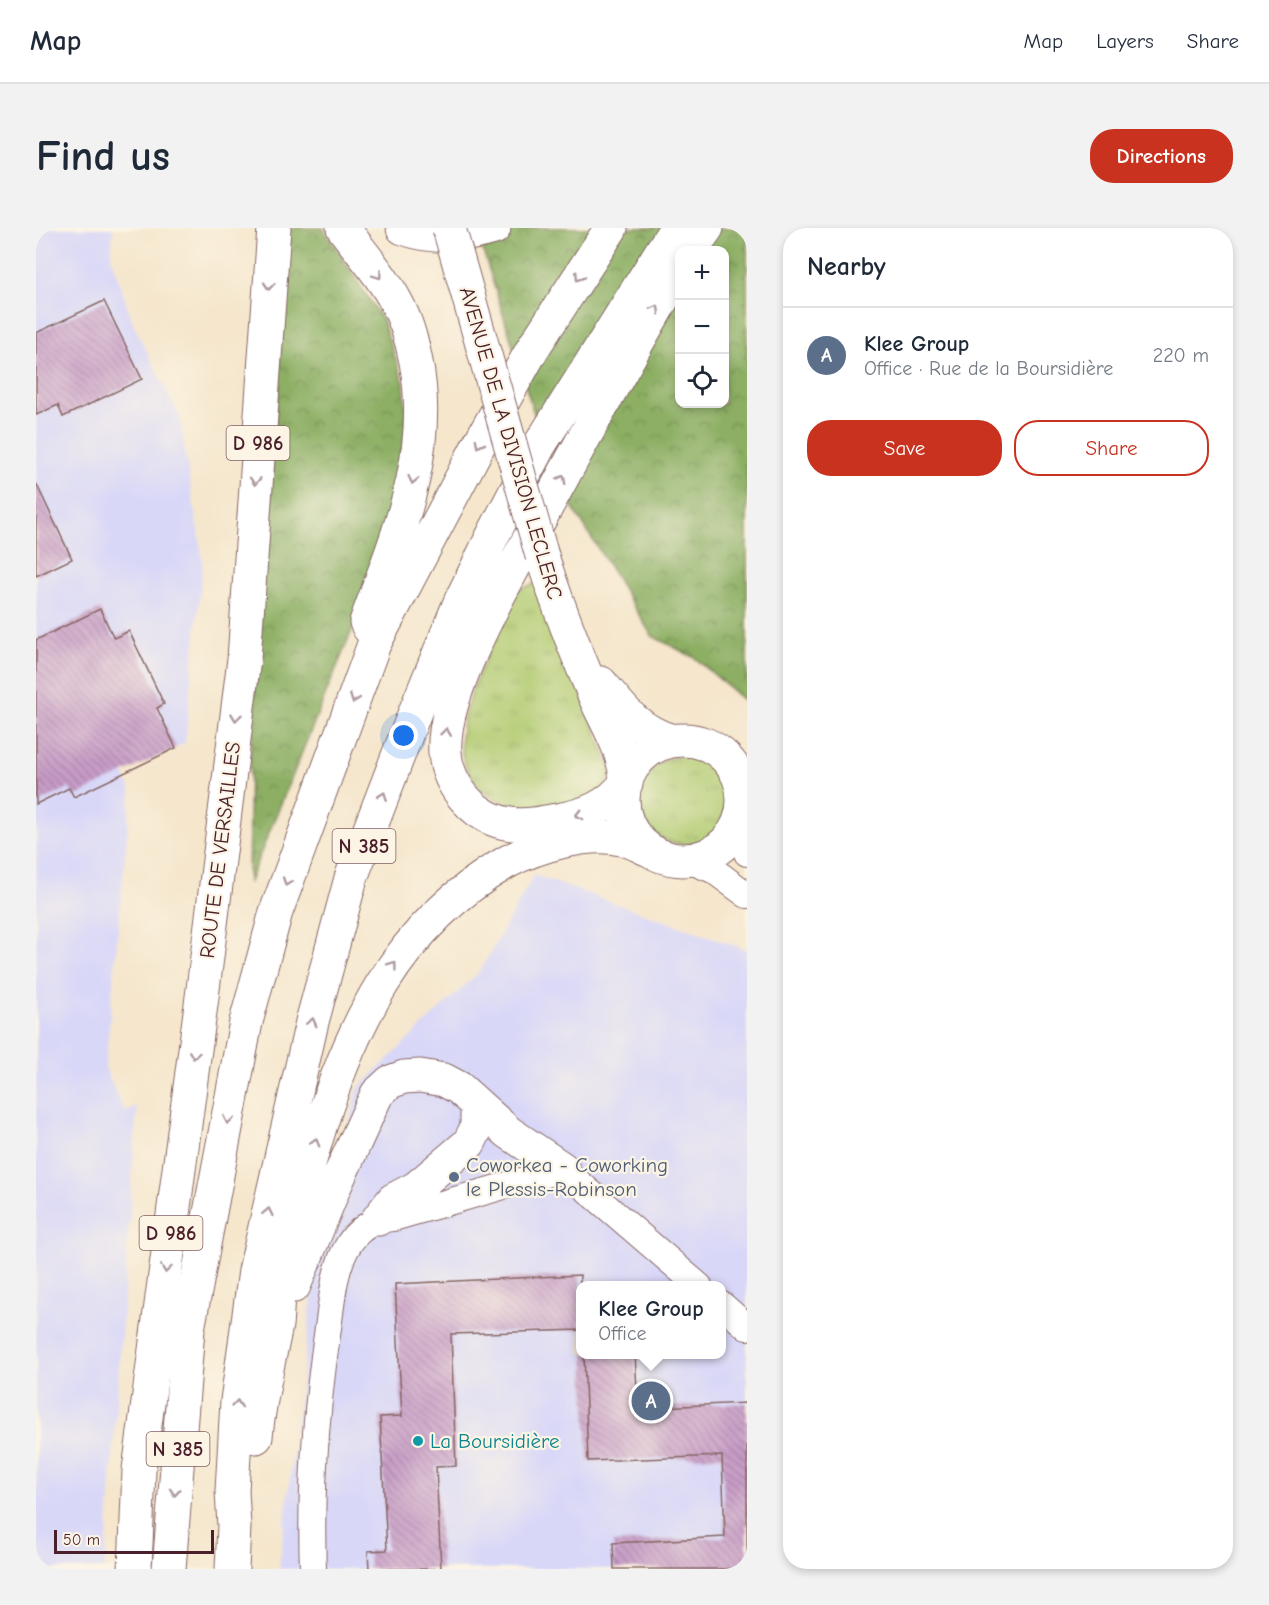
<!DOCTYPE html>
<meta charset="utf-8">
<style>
:root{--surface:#fff;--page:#f2f2f3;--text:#1f2937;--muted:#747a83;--line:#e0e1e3;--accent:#c8321e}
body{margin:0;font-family:"Comic Neue",sans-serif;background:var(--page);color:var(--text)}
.controls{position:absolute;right:18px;top:18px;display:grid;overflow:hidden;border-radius:12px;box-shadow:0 3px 9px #0003}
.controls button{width:54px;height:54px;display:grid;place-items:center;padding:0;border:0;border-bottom:2px solid var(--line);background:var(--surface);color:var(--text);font:30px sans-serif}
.scale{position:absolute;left:18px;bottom:15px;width:160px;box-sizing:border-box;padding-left:6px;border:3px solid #4a1f2b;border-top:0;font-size:16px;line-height:21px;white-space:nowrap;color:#4a1f2b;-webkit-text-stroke:4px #fcf5e5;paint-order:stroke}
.you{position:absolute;left:368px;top:508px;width:21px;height:21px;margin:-15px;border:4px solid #fff;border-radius:50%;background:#1a73e8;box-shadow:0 0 0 9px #1a73e833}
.badge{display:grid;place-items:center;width:39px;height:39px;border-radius:50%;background:var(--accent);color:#fff;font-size:20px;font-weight:700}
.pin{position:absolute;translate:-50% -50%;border:3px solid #fff;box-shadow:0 2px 6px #0006}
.popup{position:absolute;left:540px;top:1053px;width:150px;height:78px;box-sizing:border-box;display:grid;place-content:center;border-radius:12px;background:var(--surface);filter:drop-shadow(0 2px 4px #0005);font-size:20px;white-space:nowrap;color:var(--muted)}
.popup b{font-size:22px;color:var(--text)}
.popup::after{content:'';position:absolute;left:50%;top:100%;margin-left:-12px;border:12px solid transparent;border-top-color:var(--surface)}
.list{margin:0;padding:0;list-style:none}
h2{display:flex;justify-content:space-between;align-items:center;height:78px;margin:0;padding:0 24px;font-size:26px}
h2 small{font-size:20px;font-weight:400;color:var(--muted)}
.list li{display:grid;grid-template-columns:39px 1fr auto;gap:18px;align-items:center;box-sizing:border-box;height:96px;padding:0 24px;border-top:2px solid var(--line)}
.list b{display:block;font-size:22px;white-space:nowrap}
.list p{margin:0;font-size:20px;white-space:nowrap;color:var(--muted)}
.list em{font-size:20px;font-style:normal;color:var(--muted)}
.actions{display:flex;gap:12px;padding:18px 24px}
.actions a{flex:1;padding:14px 0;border:2px solid var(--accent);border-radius:24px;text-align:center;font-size:21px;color:var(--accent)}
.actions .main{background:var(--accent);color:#fff}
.icon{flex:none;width:33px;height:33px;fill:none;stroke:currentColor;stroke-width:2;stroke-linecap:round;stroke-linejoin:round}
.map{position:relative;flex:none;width:711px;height:1341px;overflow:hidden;border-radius:24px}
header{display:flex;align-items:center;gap:36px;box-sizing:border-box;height:84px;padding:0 30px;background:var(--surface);border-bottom:2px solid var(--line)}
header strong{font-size:28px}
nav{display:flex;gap:33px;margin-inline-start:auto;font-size:21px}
.intro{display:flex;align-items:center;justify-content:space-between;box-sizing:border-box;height:144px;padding:0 36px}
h1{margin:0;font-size:42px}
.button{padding:15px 27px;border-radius:24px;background:var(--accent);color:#fff;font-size:21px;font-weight:700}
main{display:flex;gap:36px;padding:0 36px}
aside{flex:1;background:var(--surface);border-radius:24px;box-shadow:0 3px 9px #0003}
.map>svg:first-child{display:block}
.built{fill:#d8d7f8;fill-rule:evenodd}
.grass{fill:url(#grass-tufts);stroke:#7e754e;stroke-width:1.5}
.forest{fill:url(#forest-crowns);stroke:#6b6747;stroke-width:1.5;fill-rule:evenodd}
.building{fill:url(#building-back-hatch)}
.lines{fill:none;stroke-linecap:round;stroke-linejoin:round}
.minor-casing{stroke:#866563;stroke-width:28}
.primary-casing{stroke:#866563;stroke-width:35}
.trunk-casing{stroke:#866563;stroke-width:35}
.minor{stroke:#fff;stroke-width:26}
.primary{stroke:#fff;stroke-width:33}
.trunk{stroke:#fff;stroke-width:33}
.primary-bridge-casing{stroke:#866563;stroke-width:35;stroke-linecap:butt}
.primary-bridge{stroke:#fff;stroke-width:33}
.oneway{stroke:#ae9aa0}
.service-dot{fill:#5c6f8a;stroke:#fcf5e5;stroke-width:2}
.culture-dot{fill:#0f9aa8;stroke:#fcf5e5;stroke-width:2}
.labels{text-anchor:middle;stroke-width:4.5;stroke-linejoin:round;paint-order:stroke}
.shield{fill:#fcf5e5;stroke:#7f5f63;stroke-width:1.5}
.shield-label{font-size:20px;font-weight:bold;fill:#4a1f2b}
.street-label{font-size:21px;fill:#4a1f2b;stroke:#fcf5e5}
.service-label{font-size:21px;fill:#4e5e75;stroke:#fcf5e5;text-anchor:start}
.culture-label{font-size:21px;fill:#0d838f;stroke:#fcf5e5;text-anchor:start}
</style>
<header>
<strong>Map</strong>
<nav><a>Map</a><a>Layers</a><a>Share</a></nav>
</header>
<div class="intro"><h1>Find us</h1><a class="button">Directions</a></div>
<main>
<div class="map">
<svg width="711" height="1341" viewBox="0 0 711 1341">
<defs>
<pattern id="grass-tufts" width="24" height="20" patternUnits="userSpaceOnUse" patternTransform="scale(1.5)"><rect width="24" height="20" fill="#b1cb71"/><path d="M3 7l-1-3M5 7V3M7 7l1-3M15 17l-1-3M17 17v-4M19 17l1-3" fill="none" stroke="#9aae62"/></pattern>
<pattern id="forest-crowns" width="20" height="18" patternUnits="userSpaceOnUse" patternTransform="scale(1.5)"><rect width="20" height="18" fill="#8caf63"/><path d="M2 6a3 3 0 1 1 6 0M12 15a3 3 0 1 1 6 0" fill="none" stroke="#748e52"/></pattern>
<pattern id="building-back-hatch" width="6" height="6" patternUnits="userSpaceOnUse" patternTransform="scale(1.5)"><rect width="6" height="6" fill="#c79cc7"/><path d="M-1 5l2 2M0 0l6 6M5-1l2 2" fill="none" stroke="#a47fa2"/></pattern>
</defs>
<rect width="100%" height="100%" fill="#fcf5e5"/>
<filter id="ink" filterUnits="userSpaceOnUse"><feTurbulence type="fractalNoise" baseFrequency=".0167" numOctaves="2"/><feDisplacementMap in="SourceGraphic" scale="12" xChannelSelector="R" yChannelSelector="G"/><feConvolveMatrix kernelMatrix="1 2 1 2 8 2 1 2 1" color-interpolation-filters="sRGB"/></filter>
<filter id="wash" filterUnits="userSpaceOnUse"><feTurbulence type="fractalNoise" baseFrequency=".008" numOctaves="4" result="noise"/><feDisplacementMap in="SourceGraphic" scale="24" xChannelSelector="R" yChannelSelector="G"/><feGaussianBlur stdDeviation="1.35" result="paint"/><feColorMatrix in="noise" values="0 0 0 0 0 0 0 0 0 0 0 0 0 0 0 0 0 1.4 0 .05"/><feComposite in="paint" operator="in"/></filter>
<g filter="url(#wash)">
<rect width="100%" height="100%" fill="#f5e6cc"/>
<path class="built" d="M0 0H77L75 31 98 98 143 187 167 334 149 515 88 545 95 564 69 840 88 884 101 878 69 1341H0Z
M498 647 711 722V1341H243L283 1009 322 860 444 743ZM544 1058H686V1126H544Z"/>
<path class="grass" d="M502 354 576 545C573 550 571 557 567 561 558 570 532 576 520 577 505 578 489 580 474 576 446 570 426 544 425 516 423 476 464 401 482 362Z
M604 572a44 44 0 1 1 88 0a44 44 0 1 1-88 0Z"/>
<path class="forest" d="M254 0H287L346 91 368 155 371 197 356 274 330 368 212 656 214 531Z
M440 0H711V475L659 430 616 408 518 249ZM644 22H688V176H644Z"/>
<g id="blocks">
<path class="building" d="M68 73 106 151 27 189 22 177 0 187V105Z
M0 255 36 331 0 348Z
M64 381 78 410 93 403 128 476 121 480 140 520 38 569 33 560 0 576V412Z
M544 1047V1102L415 1106 420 1238 400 1239 405 1341H333L332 1323 351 1322 344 1189 366 1188 359 1056Z
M548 1126H599L602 1180 711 1175V1341H578L577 1315 689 1309 686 1228 552 1233Z"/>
</g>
</g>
<g filter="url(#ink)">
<use href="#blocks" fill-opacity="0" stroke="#866563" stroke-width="1.5"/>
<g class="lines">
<g class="minor-casing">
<path id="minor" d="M706 575V604L711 625
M652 632 677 642 711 667
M686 1077 711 1099
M277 1341C274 1260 280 1181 292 1100 296 1074 297 1045 310 1021 320 1002 336 991 357 990L527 941 663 1058"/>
</g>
<g class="primary-casing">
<path id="primary" d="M506 328C520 373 537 416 555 459 567 492 589 519 590 555
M565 455C586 481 603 504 637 513
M587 572a60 60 0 1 1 120 0a60 60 0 1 1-120 0Z
M99 1341 103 1242 166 769 208 431 238 0"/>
</g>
<g class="trunk-casing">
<path id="trunk" d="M307 0C324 23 344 45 358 70 369 89 376 112 380 134 398 226 361 308 330 394L333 400
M367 0C396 11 429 9 458 0
M655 22 671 0
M590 555C572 579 550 587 521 592 506 595 491 598 475 596 441 592 412 560 409 525 404 464 474 347 504 291 549 207 595 124 644 41
M342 991 357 972 380 960 433 915 441 899V877
M258 1058 298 960 341 866 354 854 368 849 384 848 408 852 423 860 472 904 527 941
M220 1209C223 1171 233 1134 240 1097 241 1088 241 1079 242 1070 245 1050 249 1031 253 1012 259 981 269 950 278 919 312 802 361 697 471 634 501 618 552 603 585 611 594 612 602 617 611 621
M133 1341 152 1101 210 794 240 684 338 416 447 209 497 120 575 0
M196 1341 198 1298 196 1263 201 1173 219 1043 276 794 315 650 379 484 425 372 457 307 503 218 640 0"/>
</g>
<use href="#minor" class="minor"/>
<use href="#primary" class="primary"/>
<use href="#trunk" class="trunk"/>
<g class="primary-bridge-casing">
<path id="primary-bridge" d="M413 0 506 328"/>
</g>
<use href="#primary-bridge" class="primary-bridge"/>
</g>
<defs><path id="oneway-chevron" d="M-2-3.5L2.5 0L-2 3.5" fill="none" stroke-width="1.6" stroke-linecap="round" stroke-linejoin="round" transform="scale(1.5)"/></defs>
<g class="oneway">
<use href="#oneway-chevron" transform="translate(342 47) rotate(54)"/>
<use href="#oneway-chevron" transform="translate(543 49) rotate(123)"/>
<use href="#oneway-chevron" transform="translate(233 58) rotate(95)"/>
<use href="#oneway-chevron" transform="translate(620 81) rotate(-60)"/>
<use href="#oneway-chevron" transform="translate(443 216) rotate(118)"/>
<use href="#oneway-chevron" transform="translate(526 251) rotate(-62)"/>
<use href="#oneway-chevron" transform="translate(377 252) rotate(102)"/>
<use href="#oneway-chevron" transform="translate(219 253) rotate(94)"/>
<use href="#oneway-chevron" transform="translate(318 471) rotate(110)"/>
<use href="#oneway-chevron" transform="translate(200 489) rotate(97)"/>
<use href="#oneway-chevron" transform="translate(410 504) rotate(-83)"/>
<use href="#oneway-chevron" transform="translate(347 568) rotate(-69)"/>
<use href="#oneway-chevron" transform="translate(543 587) rotate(165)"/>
<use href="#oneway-chevron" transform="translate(251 654) rotate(110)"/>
<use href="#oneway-chevron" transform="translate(357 737) rotate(-54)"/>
<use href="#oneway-chevron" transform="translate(276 794) rotate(-76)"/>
<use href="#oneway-chevron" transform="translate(158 827) rotate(98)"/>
<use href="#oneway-chevron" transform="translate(192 892) rotate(101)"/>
<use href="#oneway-chevron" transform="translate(279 914) rotate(-74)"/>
<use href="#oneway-chevron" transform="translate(232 984) rotate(-78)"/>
<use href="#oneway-chevron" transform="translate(130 1041) rotate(98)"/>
<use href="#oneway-chevron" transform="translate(201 1176) rotate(-85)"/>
<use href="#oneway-chevron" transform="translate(139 1264) rotate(94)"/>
</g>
</g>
<circle class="service-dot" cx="418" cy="949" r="6"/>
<circle class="culture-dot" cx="382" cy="1213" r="6"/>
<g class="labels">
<g class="shield">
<rect x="190.5" y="198" width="63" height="34" rx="4.5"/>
<rect x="296.5" y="601" width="63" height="34" rx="4.5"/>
<rect x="103.5" y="988" width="63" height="34" rx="4.5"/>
<rect x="110.5" y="1204" width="63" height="34" rx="4.5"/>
</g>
<g class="shield-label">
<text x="222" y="222">D 986</text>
<text x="328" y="625">N 385</text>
<text x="135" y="1012">D 986</text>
<text x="142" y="1228">N 385</text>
</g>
<g class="street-label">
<text transform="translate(475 215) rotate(74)" y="7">AVENUE DE LA DIVISION LECLERC</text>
<text transform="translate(184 622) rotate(-83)" y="7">ROUTE DE VERSAILLES</text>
</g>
<g class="service-label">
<text x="430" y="944">Coworkea - Coworking<tspan x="430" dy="24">le Plessis-Robinson</tspan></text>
</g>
<g class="culture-label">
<text x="394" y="1220">La Boursidière</text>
</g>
</g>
</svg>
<div class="controls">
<button>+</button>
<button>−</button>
<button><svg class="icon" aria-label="locate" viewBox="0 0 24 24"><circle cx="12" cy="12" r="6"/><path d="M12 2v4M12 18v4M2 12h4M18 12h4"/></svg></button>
</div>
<div class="scale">50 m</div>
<div class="you"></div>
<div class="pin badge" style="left:615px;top:1173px;background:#5c6f8a">A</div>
<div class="popup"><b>Klee Group</b>Office</div>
</div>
<aside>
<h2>Nearby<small></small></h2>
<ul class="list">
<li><span class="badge" style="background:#5c6f8a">A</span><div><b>Klee Group</b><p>Office · Rue de la Boursidière</p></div><em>220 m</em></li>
</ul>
<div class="actions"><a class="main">Save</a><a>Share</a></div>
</aside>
</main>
